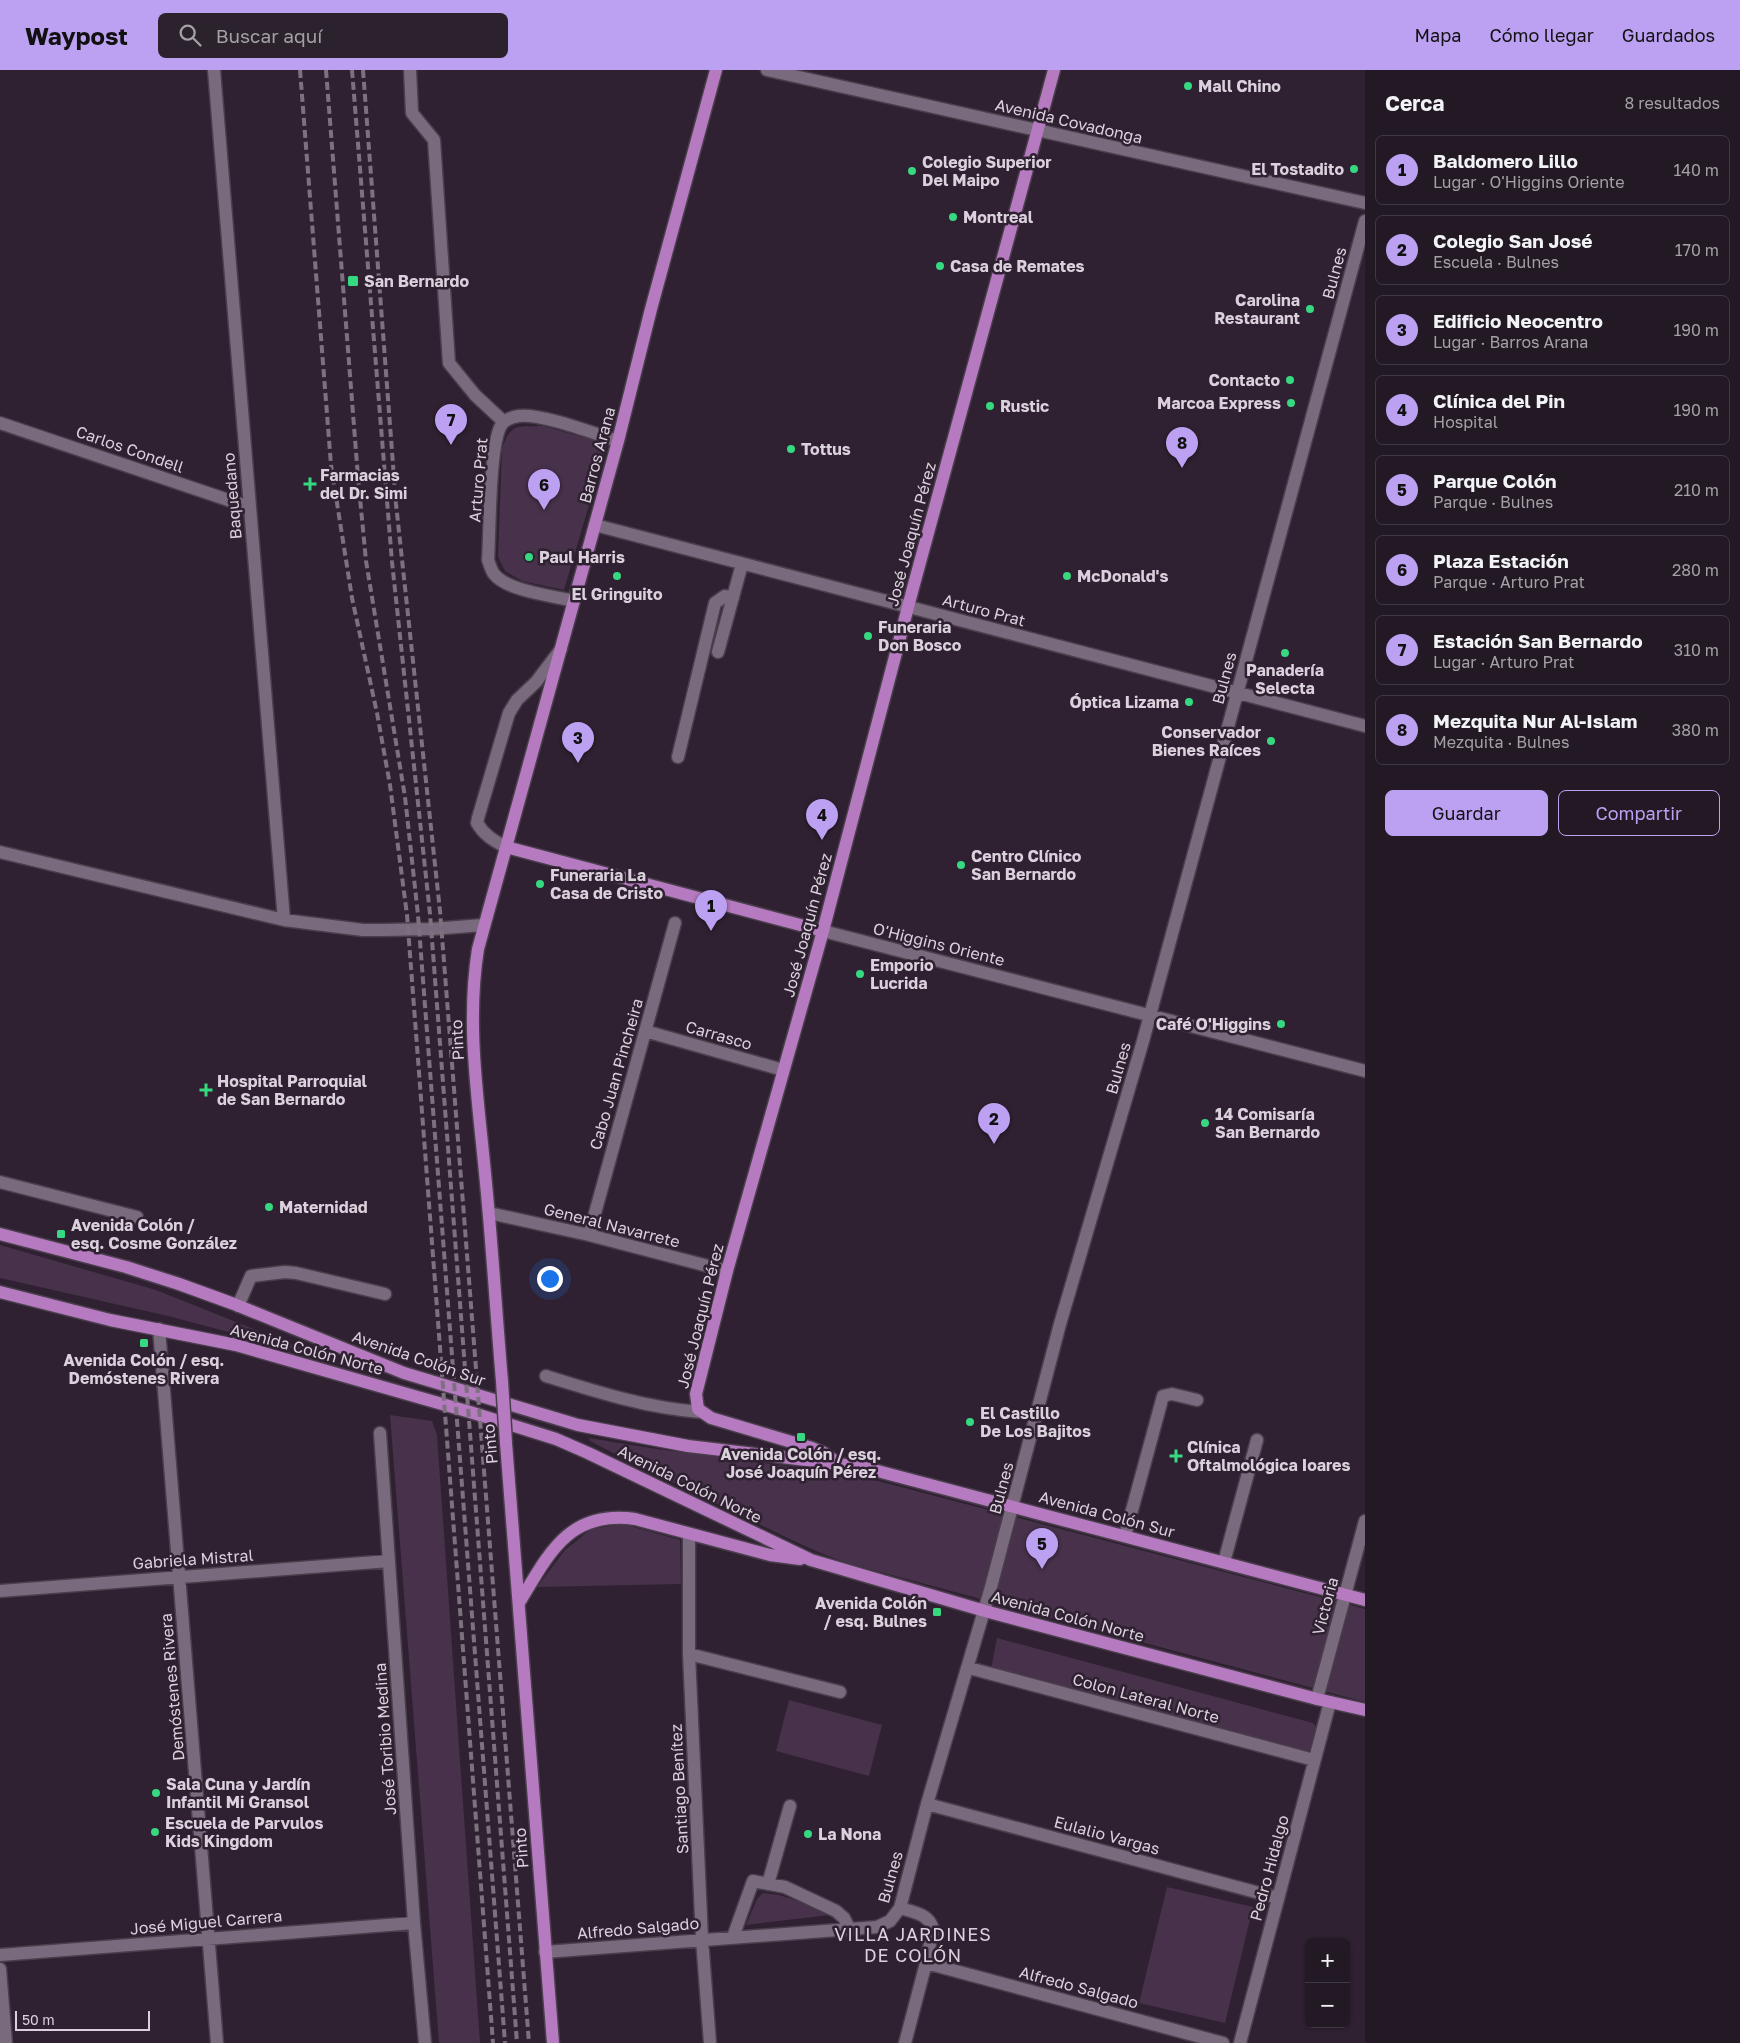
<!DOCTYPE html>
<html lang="es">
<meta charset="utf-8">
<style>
:root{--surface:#231925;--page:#2b222d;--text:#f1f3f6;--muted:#a3a0a7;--line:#403842;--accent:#bca0f2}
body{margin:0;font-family:"Golos Text",sans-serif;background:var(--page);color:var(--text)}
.controls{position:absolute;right:15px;bottom:15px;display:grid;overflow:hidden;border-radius:8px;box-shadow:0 1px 4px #0004}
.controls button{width:45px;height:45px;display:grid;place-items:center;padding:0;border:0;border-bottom:1px solid var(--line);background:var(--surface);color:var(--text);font:25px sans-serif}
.scale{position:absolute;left:15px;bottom:12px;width:135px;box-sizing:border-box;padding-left:5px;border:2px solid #dbd1dc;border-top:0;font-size:14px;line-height:18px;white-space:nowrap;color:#dbd1dc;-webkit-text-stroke:4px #2f2131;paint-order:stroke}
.you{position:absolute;left:549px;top:1208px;width:18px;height:18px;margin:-12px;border:4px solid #fff;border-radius:50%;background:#1a73e8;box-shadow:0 0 0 8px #1a73e833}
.badge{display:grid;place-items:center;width:32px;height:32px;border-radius:50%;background:var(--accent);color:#111;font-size:16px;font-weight:700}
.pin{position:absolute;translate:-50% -41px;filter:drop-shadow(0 1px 2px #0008)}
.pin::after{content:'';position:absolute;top:26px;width:18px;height:15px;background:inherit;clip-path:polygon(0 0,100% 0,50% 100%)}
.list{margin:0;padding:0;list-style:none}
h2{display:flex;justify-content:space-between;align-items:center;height:65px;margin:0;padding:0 20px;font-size:21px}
h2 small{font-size:16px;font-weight:400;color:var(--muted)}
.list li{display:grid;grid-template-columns:32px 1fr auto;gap:15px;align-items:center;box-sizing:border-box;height:70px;margin:0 10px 10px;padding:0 10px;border:1px solid var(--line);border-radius:8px}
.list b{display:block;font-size:19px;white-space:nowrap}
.list p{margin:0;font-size:16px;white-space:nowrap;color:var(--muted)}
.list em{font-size:16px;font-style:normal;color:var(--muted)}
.actions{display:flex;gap:10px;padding:15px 20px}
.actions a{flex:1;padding:11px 0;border:1px solid var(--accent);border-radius:8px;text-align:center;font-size:18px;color:var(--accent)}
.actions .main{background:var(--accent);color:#111}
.icon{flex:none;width:28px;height:28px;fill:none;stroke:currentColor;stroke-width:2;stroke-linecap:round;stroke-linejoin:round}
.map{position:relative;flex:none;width:1365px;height:1973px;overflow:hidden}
header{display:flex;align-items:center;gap:30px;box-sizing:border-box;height:70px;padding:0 25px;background:var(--accent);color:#111}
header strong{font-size:24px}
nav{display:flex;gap:28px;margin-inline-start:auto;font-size:18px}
.search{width:350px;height:45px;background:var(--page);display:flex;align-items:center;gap:12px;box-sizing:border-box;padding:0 18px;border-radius:8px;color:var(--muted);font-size:19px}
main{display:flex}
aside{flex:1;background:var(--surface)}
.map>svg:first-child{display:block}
.green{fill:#47314b}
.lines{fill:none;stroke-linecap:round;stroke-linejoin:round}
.minor-casing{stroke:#493e4b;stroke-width:15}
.major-casing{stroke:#493e4b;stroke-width:15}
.minor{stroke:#7a6a7d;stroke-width:12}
.major{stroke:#b57abf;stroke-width:12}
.rail{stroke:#7d717f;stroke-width:4;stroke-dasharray:8 4;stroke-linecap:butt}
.major-bridge-casing{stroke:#493e4b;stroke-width:15;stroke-linecap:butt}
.major-bridge{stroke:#b57abf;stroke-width:12}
.poi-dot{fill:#36d880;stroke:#2f2131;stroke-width:2}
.labels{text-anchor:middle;stroke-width:5;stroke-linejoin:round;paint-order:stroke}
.poi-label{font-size:16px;font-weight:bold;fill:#dbd1dc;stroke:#2f2131;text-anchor:start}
.street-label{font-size:16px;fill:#dbd1dc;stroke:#2f2131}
.neighbourhood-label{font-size:18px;letter-spacing:1px;fill:#dbd1dc;stroke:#2f2131}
</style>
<header>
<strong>Waypost</strong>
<div class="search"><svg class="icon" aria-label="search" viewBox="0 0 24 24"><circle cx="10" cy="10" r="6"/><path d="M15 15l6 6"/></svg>Buscar aquí</div>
<nav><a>Mapa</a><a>Cómo llegar</a><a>Guardados</a></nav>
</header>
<main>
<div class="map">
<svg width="1365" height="1973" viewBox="0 0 1365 1973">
<rect width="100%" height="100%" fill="#2f2131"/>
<path class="green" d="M543 356 607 374 564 520 522 511 505 501 498 487 502 379C511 352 517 357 543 356Z
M0 1175 156 1220 324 1287 168 1246 0 1208Z
M390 1345 432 1351 437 1365 480 1973H439Z
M589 1368 650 1378 859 1406 1365 1539V1632L847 1493C809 1480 774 1461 738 1444 689 1420 639 1397 590 1371Z
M623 1454 680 1470 681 1514 537 1517 565 1480 591 1459Z
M997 1568 1313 1653 1317 1658 1314 1678 1303 1683 991 1599Z
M789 1630 882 1655 869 1706 776 1681Z
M1167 1817 1253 1837 1225 1953 1139 1933Z
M763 1823 779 1825 838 1844 746 1855 757 1829Z"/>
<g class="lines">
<g class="minor-casing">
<path id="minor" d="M214 0 284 850
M410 0 412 43 434 70 449 293 475 325 504 352
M767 0 1365 133
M0 353 249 437
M595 455 1365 656
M574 531C554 526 507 521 494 504 491 500 490 495 488 490 490 463 489 372 502 354 506 349 512 347 519 346 541 343 595 364 618 371
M718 582 742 494
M678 687 715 533 725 526 733 528
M506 777C494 771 484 765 477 753L478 748 509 643 517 630 536 612 561 579
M0 782 284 850 363 860H383L432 859 483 855
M823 861 1365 1001
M645 961 783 1000
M0 1112 137 1147
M489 1143 589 1165 727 1201
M589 1165 675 853
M238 1236 251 1206 285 1202 296 1203 385 1224
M159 1259 217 1973
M546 1306C597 1322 647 1338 701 1342
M380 1363 414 1853 425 1973
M689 1464V1584L702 1869 710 1973
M1125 1466 1163 1326 1172 1324 1197 1330
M1224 1492 1257 1370
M0 1521 389 1491
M689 1584 840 1622
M969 1598 1314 1690
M1317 1629 1365 1451
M927 1734 1278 1828
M768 1814 790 1736
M900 1838C914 1842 929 1844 933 1859L926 1893 905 1973
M733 1867 753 1811 785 1817 836 1841 844 1848 849 1858
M545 1882 877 1857 890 1851 900 1838 927 1734 991 1517 1060 1254 1143 971 1365 151
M0 1885 414 1853
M926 1893 1223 1973
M0 1899 6 1973
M1240 1973 1330 1632"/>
</g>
<g class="major-casing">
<path id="major" d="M506 777 823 861
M0 1164 126 1197 179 1214 234 1234 404 1303 578 1355 688 1376 839 1394 870 1399 1365 1530
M0 1222 110 1250 236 1275 470 1342 556 1369 588 1383 811 1490 985 1541 1317 1629 1365 1640
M502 1311C496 1242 492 1172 485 1103 478 1028 466 954 478 879L618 371 651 239 716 0
M506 1373 553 1973
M839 1394 824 1383 812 1378 711 1348 698 1339 696 1324 727 1201 823 861 913 518 1054 0
M519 1533C549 1483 569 1440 635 1449L770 1485 800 1489"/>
</g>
<use href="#minor" class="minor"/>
<use href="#major" class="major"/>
<path class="rail" d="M300 0 331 395 352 528 377 643 390 715 407 845 493 1973
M326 0 358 407 366 491 405 727 418 845 505 1973
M352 0 392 492 430 844 517 1973
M363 0 396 434 440 841 529 1973"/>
<g class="major-bridge-casing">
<path id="major-bridge" d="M502 1311 506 1373"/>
</g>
<use href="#major-bridge" class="major-bridge"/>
</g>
<g class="poi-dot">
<circle cx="1188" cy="16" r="5"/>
<circle cx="1354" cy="99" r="5"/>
<circle cx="912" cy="101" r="5"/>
<circle cx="953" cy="147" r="5"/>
<circle cx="940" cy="196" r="5"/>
<rect x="347" y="205" width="12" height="12" rx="2.5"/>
<circle cx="1310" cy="239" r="5"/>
<circle cx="1290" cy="310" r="5"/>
<circle cx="1291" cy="333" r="5"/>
<circle cx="990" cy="336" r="5"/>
<circle cx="791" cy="379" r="5"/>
<path d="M307.5 406.5h5v5h5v5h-5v5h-5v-5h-5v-5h5z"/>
<circle cx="529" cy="487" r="5"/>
<circle cx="617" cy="506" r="5"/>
<circle cx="1067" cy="506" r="5"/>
<circle cx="868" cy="566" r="5"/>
<circle cx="1285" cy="583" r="5"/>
<circle cx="1189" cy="632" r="5"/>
<circle cx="1271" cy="671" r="5"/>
<circle cx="961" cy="795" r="5"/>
<circle cx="540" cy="814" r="5"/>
<circle cx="860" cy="904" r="5"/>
<circle cx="1281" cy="954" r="5"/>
<path d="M203.5 1012.5h5v5h5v5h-5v5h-5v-5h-5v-5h5z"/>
<circle cx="1205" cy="1053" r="5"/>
<circle cx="269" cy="1137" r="5"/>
<rect x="56" y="1159" width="10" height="10" rx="2.5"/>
<rect x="139" y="1268" width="10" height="10" rx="2.5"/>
<circle cx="970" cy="1352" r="5"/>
<rect x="796" y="1362" width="10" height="10" rx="2.5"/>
<path d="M1173.5 1378.5h5v5h5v5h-5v5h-5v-5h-5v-5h5z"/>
<rect x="932" y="1537" width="10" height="10" rx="2.5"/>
<circle cx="156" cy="1723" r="5"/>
<circle cx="155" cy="1762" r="5"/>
<circle cx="808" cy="1764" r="5"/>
</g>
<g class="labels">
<g class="poi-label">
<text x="1198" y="22">Mall Chino</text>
<text x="922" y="98">Colegio Superior<tspan x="922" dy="18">Del Maipo</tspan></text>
<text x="1344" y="105" text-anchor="end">El Tostadito</text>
<text x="963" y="153">Montreal</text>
<text x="950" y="202">Casa de Remates</text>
<text x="364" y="217">San Bernardo</text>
<text x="1300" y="236" text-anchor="end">Carolina<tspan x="1300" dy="18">Restaurant</tspan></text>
<text x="1280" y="316" text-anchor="end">Contacto</text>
<text x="1281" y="339" text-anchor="end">Marcoa Express</text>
<text x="1000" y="342">Rustic</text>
<text x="801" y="385">Tottus</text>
<text x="320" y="411">Farmacias<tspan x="320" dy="18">del Dr. Simi</tspan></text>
<text x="539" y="493">Paul Harris</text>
<text x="1077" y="512">McDonald's</text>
<text x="617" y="530" text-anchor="middle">El Gringuito</text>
<text x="878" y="563">Funeraria<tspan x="878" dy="18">Don Bosco</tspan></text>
<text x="1285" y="606" text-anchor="middle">Panadería<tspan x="1285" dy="18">Selecta</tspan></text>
<text x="1179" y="638" text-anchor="end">Óptica Lizama</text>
<text x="1261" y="668" text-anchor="end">Conservador<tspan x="1261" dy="18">Bienes Raíces</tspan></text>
<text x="971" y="792">Centro Clínico<tspan x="971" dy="18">San Bernardo</tspan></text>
<text x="550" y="811">Funeraria La<tspan x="550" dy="18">Casa de Cristo</tspan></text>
<text x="870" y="901">Emporio<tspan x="870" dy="18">Lucrida</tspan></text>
<text x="1271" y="960" text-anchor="end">Café O'Higgins</text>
<text x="217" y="1017">Hospital Parroquial<tspan x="217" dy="18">de San Bernardo</tspan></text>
<text x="1215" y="1050">14 Comisaría<tspan x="1215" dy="18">San Bernardo</tspan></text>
<text x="279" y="1143">Maternidad</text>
<text x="71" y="1161">Avenida Colón /<tspan x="71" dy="18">esq. Cosme González</tspan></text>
<text x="144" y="1296" text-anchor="middle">Avenida Colón / esq.<tspan x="144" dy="18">Demóstenes Rivera</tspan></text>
<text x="980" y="1349">El Castillo<tspan x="980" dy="18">De Los Bajitos</tspan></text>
<text x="1187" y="1383">Clínica<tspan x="1187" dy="18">Oftalmológica Ioares</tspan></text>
<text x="801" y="1390" text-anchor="middle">Avenida Colón / esq.<tspan x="801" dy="18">José Joaquín Pérez</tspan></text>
<text x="927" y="1539" text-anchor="end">Avenida Colón<tspan x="927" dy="18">/ esq. Bulnes</tspan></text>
<text x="166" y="1720">Sala Cuna y Jardín<tspan x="166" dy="18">Infantil Mi Gransol</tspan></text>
<text x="165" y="1759">Escuela de Parvulos<tspan x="165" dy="18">Kids Kingdom</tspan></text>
<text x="818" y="1770">La Nona</text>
</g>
<g class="street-label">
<text transform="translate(1069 51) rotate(13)" y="6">Avenida Covadonga</text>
<text transform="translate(1334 203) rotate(-75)" y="6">Bulnes</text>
<text transform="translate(130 379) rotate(19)" y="6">Carlos Condell</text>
<text transform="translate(597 385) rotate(-75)" y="6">Barros Arana</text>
<text transform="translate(478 410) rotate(-85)" y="6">Arturo Prat</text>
<text transform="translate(232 426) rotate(-95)" y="6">Baquedano</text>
<text transform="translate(911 464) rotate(-75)" y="6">José Joaquín Pérez</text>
<text transform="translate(984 540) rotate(15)" y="6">Arturo Prat</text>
<text transform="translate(1224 608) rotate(-75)" y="6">Bulnes</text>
<text transform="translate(807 855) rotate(-75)" y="6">José Joaquín Pérez</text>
<text transform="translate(939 874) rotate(14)" y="6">O'Higgins Oriente</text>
<text transform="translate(719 965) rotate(16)" y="6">Carrasco</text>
<text transform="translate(457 970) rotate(-93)" y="6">Pinto</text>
<text transform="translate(1118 998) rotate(-74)" y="6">Bulnes</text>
<text transform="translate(616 1004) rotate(-74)" y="6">Cabo Juan Pincheira</text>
<text transform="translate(612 1155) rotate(14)" y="6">General Navarrete</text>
<text transform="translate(700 1246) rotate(-76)" y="6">José Joaquín Pérez</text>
<text transform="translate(307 1279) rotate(15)" y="6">Avenida Colón Norte</text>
<text transform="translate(419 1288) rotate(19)" y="6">Avenida Colón Sur</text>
<text transform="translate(490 1374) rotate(-95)" y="6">Pinto</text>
<text transform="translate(690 1414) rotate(26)" y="6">Avenida Colón Norte</text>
<text transform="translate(1001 1418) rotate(-75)" y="6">Bulnes</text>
<text transform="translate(1107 1444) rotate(15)" y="6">Avenida Colón Sur</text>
<text transform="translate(193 1489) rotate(-4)" y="6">Gabriela Mistral</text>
<text transform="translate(1325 1536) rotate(-75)" y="6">Victoria</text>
<text transform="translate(1068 1546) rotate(15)" y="6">Avenida Colón Norte</text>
<text transform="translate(172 1617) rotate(-95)" y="6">Demóstenes Rivera</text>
<text transform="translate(1146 1628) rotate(15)" y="6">Colon Lateral Norte</text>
<text transform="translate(385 1669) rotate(-94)" y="6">José Toribio Medina</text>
<text transform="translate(679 1719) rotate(-93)" y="6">Santiago Benítez</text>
<text transform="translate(1107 1765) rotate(15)" y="6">Eulalio Vargas</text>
<text transform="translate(521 1778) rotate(-94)" y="6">Pinto</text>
<text transform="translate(1269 1798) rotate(-75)" y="6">Pedro Hidalgo</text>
<text transform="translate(890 1807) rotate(-74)" y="6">Bulnes</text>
<text transform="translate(206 1852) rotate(-5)" y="6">José Miguel Carrera</text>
<text transform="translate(638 1858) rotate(-5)" y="6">Alfredo Salgado</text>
<text transform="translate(1079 1917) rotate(15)" y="6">Alfredo Salgado</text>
</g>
<g class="neighbourhood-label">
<text x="913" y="1871">VILLA JARDINES<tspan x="913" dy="21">DE COLÓN</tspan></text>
</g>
</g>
</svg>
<div class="controls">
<button>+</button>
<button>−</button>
</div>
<div class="scale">50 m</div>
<div class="you"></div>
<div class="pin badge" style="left:711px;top:861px">1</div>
<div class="pin badge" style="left:994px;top:1074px">2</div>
<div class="pin badge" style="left:578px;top:693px">3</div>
<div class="pin badge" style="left:822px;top:770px">4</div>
<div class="pin badge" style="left:1042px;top:1499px">5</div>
<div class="pin badge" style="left:544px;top:440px">6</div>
<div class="pin badge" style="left:451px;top:375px">7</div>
<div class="pin badge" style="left:1182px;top:398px">8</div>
</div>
<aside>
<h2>Cerca<small>8 resultados</small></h2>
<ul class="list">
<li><span class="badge">1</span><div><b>Baldomero Lillo</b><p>Lugar · O'Higgins Oriente</p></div><em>140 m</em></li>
<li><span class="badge">2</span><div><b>Colegio San José</b><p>Escuela · Bulnes</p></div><em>170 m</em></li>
<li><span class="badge">3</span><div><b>Edificio Neocentro</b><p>Lugar · Barros Arana</p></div><em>190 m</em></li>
<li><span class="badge">4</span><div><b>Clínica del Pin</b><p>Hospital</p></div><em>190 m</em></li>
<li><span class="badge">5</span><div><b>Parque Colón</b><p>Parque · Bulnes</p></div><em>210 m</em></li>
<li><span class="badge">6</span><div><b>Plaza Estación</b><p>Parque · Arturo Prat</p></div><em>280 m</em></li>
<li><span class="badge">7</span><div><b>Estación San Bernardo</b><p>Lugar · Arturo Prat</p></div><em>310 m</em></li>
<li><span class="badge">8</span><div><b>Mezquita Nur Al-Islam</b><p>Mezquita · Bulnes</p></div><em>380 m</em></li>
</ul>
<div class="actions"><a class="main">Guardar</a><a>Compartir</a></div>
</aside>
</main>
